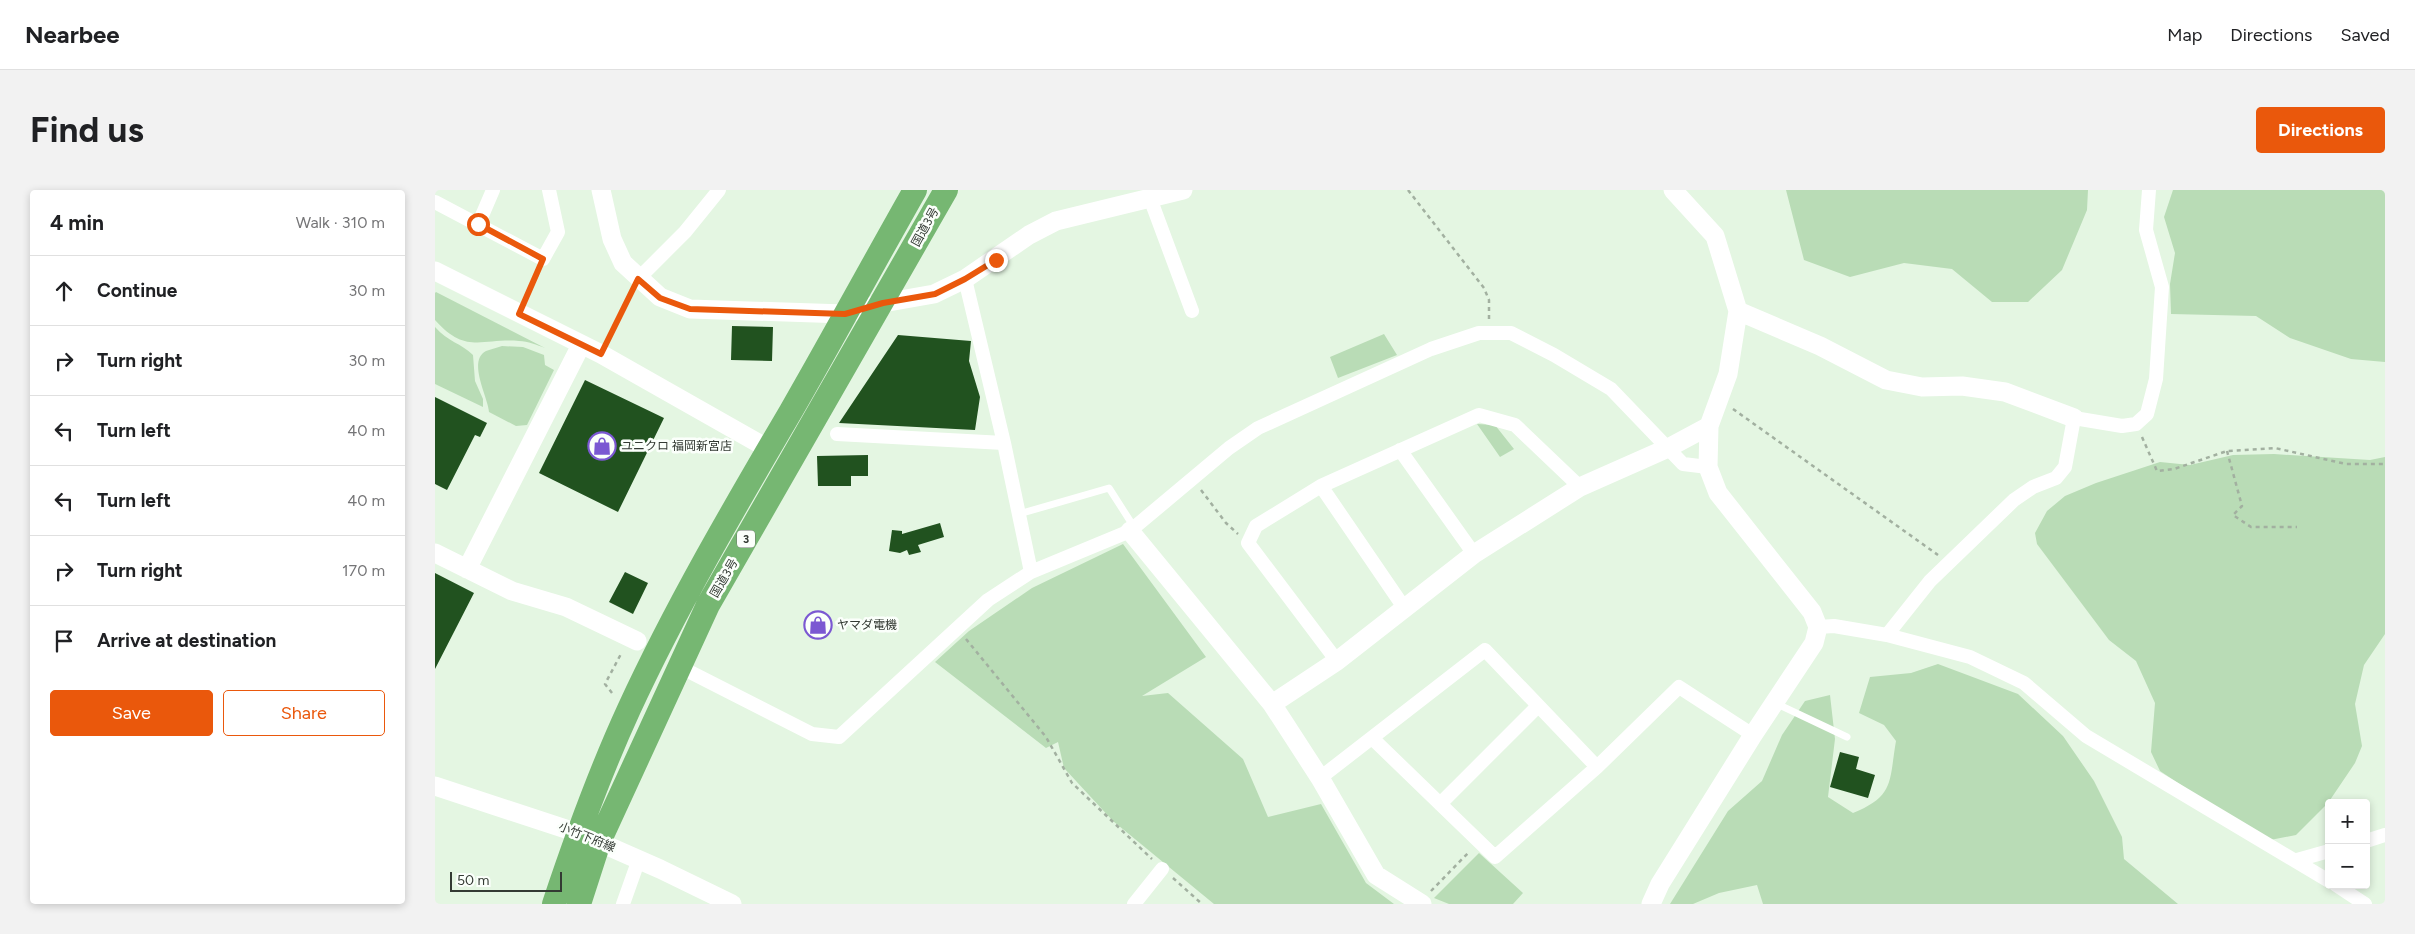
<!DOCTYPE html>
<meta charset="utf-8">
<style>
:root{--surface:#fff;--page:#f2f2f2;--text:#202124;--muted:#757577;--line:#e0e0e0;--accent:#ea580c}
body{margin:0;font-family:Figtree,"Noto Sans JP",sans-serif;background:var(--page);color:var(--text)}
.controls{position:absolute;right:15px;bottom:15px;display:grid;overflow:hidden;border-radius:5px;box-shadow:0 2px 8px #0003}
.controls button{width:45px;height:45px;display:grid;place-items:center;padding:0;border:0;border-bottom:1px solid var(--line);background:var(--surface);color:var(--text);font:25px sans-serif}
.scale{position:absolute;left:15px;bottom:12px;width:112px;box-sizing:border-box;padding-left:5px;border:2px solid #333a33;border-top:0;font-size:14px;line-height:18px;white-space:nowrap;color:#333a33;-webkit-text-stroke:4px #fbfffb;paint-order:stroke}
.stop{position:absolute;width:15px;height:15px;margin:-11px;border:4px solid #ea580c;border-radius:50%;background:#fff}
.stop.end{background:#ea580c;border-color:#fff;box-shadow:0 1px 5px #0008}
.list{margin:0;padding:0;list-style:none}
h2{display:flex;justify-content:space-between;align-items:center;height:65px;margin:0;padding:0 20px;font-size:21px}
h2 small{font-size:16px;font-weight:400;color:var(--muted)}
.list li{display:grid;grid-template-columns:32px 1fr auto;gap:15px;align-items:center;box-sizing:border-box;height:70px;padding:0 20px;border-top:1px solid var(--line)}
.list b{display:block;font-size:19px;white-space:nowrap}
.list em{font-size:16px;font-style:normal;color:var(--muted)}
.actions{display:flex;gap:10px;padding:15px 20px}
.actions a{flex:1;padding:11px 0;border:1px solid var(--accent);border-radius:5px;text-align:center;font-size:18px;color:var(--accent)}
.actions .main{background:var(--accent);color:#fff}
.icon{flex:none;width:28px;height:28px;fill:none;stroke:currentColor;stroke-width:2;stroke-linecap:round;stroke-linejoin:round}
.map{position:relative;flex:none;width:1950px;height:714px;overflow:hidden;border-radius:5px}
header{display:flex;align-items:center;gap:30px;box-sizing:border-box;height:70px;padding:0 25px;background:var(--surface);border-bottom:1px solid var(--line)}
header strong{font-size:24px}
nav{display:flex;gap:28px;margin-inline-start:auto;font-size:18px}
.intro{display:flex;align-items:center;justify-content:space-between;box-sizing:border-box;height:120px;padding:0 30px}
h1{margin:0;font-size:35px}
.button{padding:12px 22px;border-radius:5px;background:var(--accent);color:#fff;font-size:18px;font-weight:700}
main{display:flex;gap:30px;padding:0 30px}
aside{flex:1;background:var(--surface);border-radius:5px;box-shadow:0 2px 8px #0003}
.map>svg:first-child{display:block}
.green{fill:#b9dcb6}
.building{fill:#21521f}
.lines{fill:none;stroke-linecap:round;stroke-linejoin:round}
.path{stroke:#a2b0a0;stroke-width:2.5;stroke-dasharray:4 4;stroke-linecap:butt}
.lane{stroke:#fff;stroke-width:7}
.street{stroke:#fff;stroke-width:14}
.secondary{stroke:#fff;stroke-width:19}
.highway{stroke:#76b772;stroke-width:24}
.route{stroke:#ea580c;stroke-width:6}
.labels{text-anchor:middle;stroke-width:5;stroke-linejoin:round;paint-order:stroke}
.shield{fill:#fbfffb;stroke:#6f756f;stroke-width:1}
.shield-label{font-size:11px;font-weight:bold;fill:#333a33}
.street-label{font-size:12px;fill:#333a33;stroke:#fbfffb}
.poi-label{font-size:12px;fill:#333a33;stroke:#fbfffb;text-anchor:start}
</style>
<header>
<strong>Nearbee</strong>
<nav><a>Map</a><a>Directions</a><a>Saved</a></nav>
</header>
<div class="intro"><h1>Find us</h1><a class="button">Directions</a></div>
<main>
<aside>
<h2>4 min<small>Walk · 310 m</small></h2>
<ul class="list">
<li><svg class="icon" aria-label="ahead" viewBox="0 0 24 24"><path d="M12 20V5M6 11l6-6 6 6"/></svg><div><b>Continue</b></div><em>30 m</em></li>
<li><svg class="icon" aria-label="right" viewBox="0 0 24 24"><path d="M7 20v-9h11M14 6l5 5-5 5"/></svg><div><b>Turn right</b></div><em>30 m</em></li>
<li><svg class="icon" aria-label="left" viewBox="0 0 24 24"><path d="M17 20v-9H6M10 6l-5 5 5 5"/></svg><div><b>Turn left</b></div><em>40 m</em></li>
<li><svg class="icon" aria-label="left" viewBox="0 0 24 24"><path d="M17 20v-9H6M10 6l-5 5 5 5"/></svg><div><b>Turn left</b></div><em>40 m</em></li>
<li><svg class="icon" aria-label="right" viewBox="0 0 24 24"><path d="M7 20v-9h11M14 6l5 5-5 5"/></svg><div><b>Turn right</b></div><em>170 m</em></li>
<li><svg class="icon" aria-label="arrive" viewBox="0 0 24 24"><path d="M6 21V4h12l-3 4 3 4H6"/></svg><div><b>Arrive at destination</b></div></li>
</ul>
<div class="actions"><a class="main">Save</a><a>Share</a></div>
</aside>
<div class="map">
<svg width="1950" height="714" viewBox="0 0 1950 714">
<rect width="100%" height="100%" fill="#e4f6e2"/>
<path class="green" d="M1351 0H1653L1652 20 1627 80 1593 112H1557L1517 79 1469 73 1415 87 1369 70Z
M1738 0H1950V172L1916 169 1855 148 1821 126 1736 124 1735 94 1740 63 1729 27Z
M0 103 1 102 110 158C102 155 93 151 84 151 47 148 31 165 0 130Z
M0 137C13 152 26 153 38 165L40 191 48 209V217L0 194Z
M949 144 962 165 903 188 895 167Z
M67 156 88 157 109 165 110 175 119 180 92 235 81 236 54 222C53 207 32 171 51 161 56 159 62 158 67 156Z
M1042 234 1060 235 1079 259 1065 267Z
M1839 264 1935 270 1950 267V444L1929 475 1920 514 1927 556 1920 573 1893 613 1861 645 1830 651 1725 581 1716 562 1720 513 1701 471 1674 450 1602 354 1600 343 1612 321 1630 306 1661 293 1725 272 1755 275 1798 265Z
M688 354 771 467 707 506 733 503 808 569 833 627 886 614 931 693 959 714H779L678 631 629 578 623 552 611 558 500 472 534 441 597 398Z
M1503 474 1583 504 1628 546 1659 591 1687 647 1689 669 1743 714H1328L1322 695 1284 703 1258 714H1235L1293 621 1327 591 1347 545 1370 511 1395 505 1400 549 1393 607 1418 623C1460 606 1454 591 1461 551L1449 535 1424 523 1435 487 1476 483Z
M1044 663 1088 703 1078 714H1014L999 708Z"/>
<path class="building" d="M297 136 338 137 337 171 296 170Z
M463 145 536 151 534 171 545 207 540 240 404 233Z
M150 190 229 228 183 322 104 283Z
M0 207 52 233 45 247 40 245 12 300 0 294Z
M433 265V286H416V296H383L382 266Z
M505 333 509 347 483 355 486 362 474 365 472 360 465 363 454 361 457 340 467 341V344Z
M190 382 213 393 198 424 174 412Z
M0 383 39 403 0 479Z
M1405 562 1424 567 1421 579 1440 585 1433 608 1395 597Z"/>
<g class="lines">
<path class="path" d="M973 0 1049 98 1054 110V129
M91 109 104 82
M173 151 197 102
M1298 219 1503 365
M1707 247 1722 281 1739 279 1792 261 1840 258 1911 274H1950
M1792 261 1807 316 1798 325 1816 337H1862
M766 300 791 333 803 344
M531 449 611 547 637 593 717 669
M177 503 170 494 187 462
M738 688 767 714
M996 701 1034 662"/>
<path class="lane" d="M584 324 674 298 699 337
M1340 513 1412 547"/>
<path class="street" d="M715 8 757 121
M0 12 108 69 123 42 114 0
M43 35 58 0
M203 89 250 42 284 0
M530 89 569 253 596 382
M402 244 569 253
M965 260 1039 364
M886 296 970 419
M1383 437 1399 436 1452 445 1535 467 1589 493 1651 546 1894 691
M1452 445 1495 391 1579 310 1598 297 1621 288 1630 277 1639 228 1687 236 1701 234 1712 224 1721 189 1727 97 1711 40 1714 0
M902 471 813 353 821 336 886 296 1044 225 1080 235 1145 297
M257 483 377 544 404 547 553 410 596 382 695 341 794 258 823 238 996 159 1044 143H1076L1119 165 1176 199 1248 274 1273 277
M937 548 1060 667 1162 577 1244 497 1318 545
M885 588 1050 460 1162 577
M1005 614 1103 516
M1931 651 1950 645
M1862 670 1894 661
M1901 695 1930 714
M188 714 204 669
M699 714 727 679"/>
<path class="secondary" d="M166 0 177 49 188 73 225 107 255 119 410 124 448 113 499 104 530 89 594 45 621 31 748 0
M0 81 166 164 332 258
M1303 121 1385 156 1451 190 1487 197 1527 196 1570 202 1639 228
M695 341 837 514 885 588 941 685 987 714
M0 363 77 401 131 417 202 451
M32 379 146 155
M837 514 902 471 1039 364 1145 297 1233 258 1274 236
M0 596 143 643 225 679 297 714
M1216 714 1225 694 1318 545 1379 453 1383 437 1377 422 1283 303 1273 277 1274 236 1293 184 1303 121 1280 46 1238 0"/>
<path class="highway" d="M119 714C141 648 165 582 194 519 241 417 299 318 356 221 398 148 438 74 480 0
M144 714 164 652 273 415 511 0"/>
</g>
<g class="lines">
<path class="route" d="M43 34 108 69 84 124 166 164 203 89 225 108 255 119 410 124 448 113 500 104 530 89 561 70"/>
</g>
<defs>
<g id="shop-ring" transform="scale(1.4375)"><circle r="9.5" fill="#fbfffb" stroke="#7b58d2" stroke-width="1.5"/><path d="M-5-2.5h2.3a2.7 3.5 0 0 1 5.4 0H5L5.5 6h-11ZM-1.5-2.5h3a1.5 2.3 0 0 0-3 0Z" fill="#7b58d2"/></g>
</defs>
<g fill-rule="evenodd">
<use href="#shop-ring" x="167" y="256"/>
<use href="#shop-ring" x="383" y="435"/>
</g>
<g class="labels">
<rect class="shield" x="302" y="340.5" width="18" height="17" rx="4"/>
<g class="shield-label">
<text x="311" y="353">3</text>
</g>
<g class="street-label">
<text transform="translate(490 37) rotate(-61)" y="4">国道3号</text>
<text transform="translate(289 388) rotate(-60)" y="4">国道3号</text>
<text transform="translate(152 647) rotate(22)" y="4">小竹下府線</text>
</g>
<g class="poi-label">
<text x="186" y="260">ユニクロ 福岡新宮店</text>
<text x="402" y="439">ヤマダ電機</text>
</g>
</g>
</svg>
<div class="controls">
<button>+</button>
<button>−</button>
</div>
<div class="scale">50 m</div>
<div class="stop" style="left:43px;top:34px"></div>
<div class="stop end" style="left:561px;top:70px"></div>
</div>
</main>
